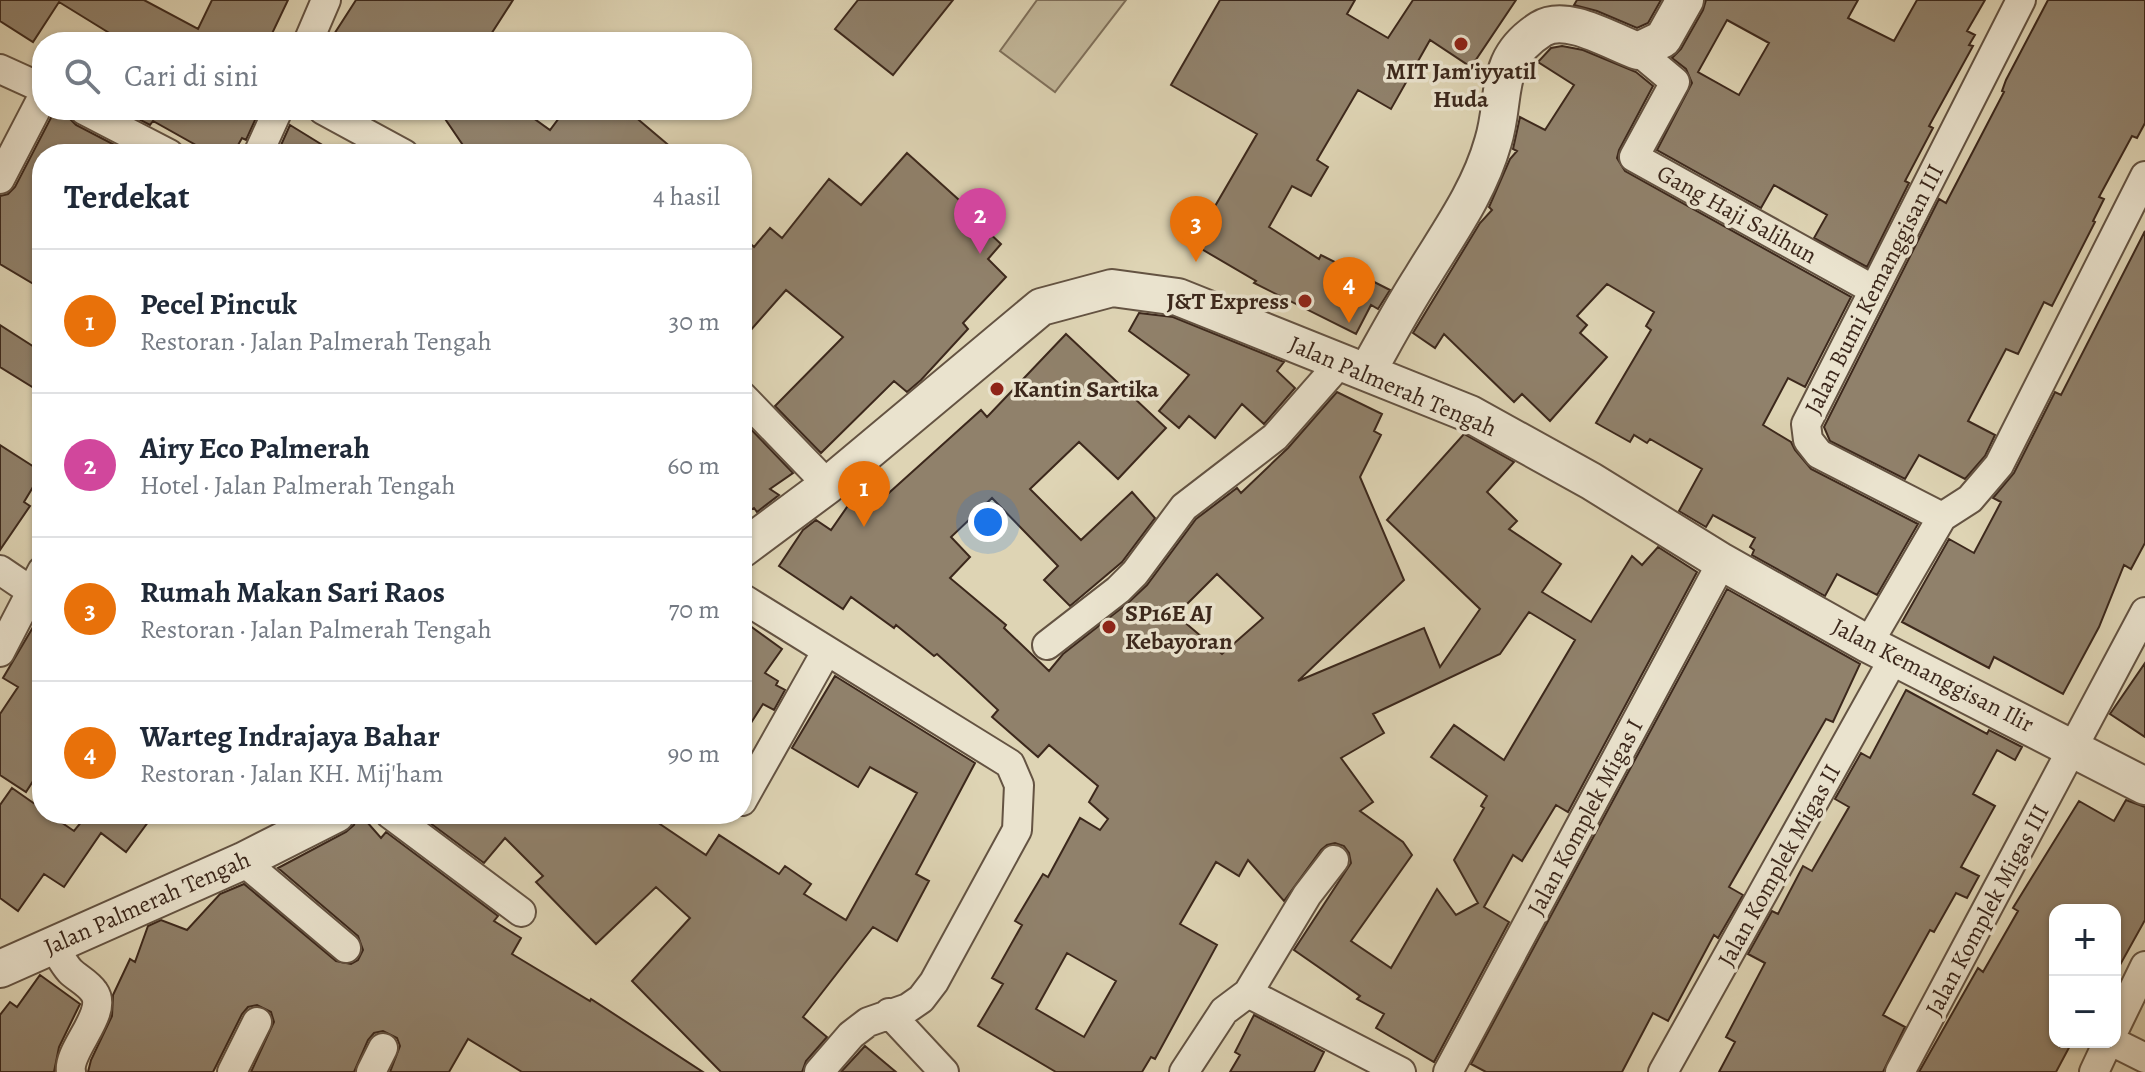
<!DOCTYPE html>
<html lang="id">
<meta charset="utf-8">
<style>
:root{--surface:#fff;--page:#f6f6f7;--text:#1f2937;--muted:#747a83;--line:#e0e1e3;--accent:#8f2418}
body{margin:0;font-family:Alegreya,serif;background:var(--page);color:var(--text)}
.controls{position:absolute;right:24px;bottom:24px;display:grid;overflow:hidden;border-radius:16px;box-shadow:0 2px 6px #0004}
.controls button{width:72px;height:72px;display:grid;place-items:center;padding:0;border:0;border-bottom:2px solid var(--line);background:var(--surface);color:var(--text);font:40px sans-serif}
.you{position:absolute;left:988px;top:522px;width:28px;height:28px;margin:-20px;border:6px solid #fff;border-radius:50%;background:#1a73e8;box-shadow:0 0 0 12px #1a73e833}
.badge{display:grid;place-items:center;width:52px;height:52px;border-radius:50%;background:var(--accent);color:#fff;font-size:26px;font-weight:700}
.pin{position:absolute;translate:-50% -66px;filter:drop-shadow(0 2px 4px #0008)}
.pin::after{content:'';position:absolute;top:42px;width:28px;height:24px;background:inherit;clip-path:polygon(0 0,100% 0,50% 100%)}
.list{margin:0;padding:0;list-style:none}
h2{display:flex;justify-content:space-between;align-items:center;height:104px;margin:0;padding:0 32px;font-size:34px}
h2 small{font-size:26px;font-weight:400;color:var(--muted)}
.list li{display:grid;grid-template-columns:52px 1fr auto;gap:24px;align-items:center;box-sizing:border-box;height:144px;padding:0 32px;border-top:2px solid var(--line)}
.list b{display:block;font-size:30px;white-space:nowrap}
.list p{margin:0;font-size:26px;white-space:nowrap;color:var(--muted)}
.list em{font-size:26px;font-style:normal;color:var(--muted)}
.icon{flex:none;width:44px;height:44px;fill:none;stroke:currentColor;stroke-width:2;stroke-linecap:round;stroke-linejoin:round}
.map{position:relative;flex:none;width:2145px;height:1072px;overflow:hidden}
.search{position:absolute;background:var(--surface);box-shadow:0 2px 6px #0004;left:32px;top:32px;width:720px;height:88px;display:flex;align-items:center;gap:20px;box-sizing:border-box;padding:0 28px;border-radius:32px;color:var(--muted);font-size:30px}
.panel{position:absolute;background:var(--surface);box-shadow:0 2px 6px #0004;left:32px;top:144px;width:720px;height:680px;border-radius:32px}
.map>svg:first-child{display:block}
.green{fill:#c2b79a;stroke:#7f705b;stroke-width:2}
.building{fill:#90816b;stroke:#3c281c;stroke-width:2;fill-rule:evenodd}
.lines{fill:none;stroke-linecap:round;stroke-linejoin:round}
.minor-casing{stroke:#645342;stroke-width:32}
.tertiary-casing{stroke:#645342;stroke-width:40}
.minor{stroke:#eae3ce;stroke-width:28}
.tertiary{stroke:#eae3ce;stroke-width:36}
.poi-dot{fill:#8f2418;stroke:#eae3ce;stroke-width:3}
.labels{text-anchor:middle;stroke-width:7;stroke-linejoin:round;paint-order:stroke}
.poi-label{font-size:24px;font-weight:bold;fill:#3c281c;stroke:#eae3ce;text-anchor:start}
.street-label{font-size:24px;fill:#3c281c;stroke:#eae3ce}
</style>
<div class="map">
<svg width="2145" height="1072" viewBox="0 0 2145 1072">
<rect width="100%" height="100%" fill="#ded4b4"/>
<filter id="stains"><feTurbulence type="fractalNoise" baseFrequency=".0025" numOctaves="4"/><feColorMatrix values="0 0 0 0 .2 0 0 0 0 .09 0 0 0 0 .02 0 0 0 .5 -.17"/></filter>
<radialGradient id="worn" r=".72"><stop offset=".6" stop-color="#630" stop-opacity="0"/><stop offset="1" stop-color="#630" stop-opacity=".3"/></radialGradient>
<path class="green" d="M1037 0H1126L1055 92 1000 51Z"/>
<path class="building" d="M0 0H144L198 29 212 0H288L268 42H124L59 2 33 42 0 21Z
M356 0H513L486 42H329Z
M858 0H953L893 75 835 29Z
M1220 0H1355L1347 14 1388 38 1413 0H1516L1471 67 1430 40 1391 109 1358 90 1317 160 1328 167 1311 196 1292 186 1269 227 1319 259 1321 255 1390 290 1378 309 1371 305 1356 334 1254 283 1256 281 1193 244 1257 134 1171 85Z
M1577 0H1661L1648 23 1637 28 1597 11 1574 5Z
M1706 0H1858L1848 18 1894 41 1917 0H1985L1967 31 1975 35 1969 45 1973 46 1929 126 1933 128 1905 181 1909 183 1867 267 1814 238 1827 215 1774 185 1761 208 1657 150 1692 83 1686 69 1672 58 1681 49 1703 10ZM1727 20 1769 43 1739 95 1698 72Z
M2048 0H2145V123L2137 138 2132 136 2099 197 2104 199 2093 221 2095 222 2052 306 2044 302 2018 354 2006 349 1968 421 1995 435 1985 456 1965 479 1919 455 1905 479 1830 441 1824 427 1939 199 1946 203 2004 92 2002 91 2006 80Z
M1562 46 1583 50 1636 72 1653 86 1619 150 1617 158 1625 171 1851 297 1805 387 1788 378 1763 425 1791 442 1795 450 1811 469 1918 524 1877 595 1837 574 1825 596 1752 555 1754 550 1750 547 1755 538 1713 515 1706 527 1679 511 1702 469 1650 439 1647 443 1634 435 1630 442 1596 423 1651 330 1646 326 1654 312 1607 284 1577 316 1587 325 1580 333 1607 357 1550 421 1522 394 1514 402 1444 334 1435 348 1413 333 1480 223 1492 210 1489 207 1510 159 1517 151 1513 149 1520 117 1545 130 1574 85 1538 62 1551 48Z
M55 110H67L69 118 76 125 132 154H42V289L0 264V196L8 194 15 187Z
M121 110H242L256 118 246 140 242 138 233 154H212L153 121 150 125Z
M439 110H522L550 130 565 110H627L679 154H469Z
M290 125 337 154H277Z
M907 153 969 209 967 212 1001 244 988 259 1006 277 963 323 968 329 921 380 907 392 894 381 821 453 775 406 843 337 786 290 742 340V236L754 247 770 228 782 238 829 179 861 205Z
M2145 231V543L2131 569 2124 565 2099 627 2063 694 1994 657 1989 668 1902 622 1949 539 1974 553 2001 502 1993 498 2014 473 2055 392 2061 395Z
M1139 313 1173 317 1284 362 1277 371 1295 388 1264 424 1242 404 1215 438 1189 416 1179 428 1159 411 1189 375 1129 331Z
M0 325 42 352V393L0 367Z
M1066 334 1166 428 1118 479 1079 442 1030 489 1081 540 1132 492 1155 518 1122 562 1070 606 1044 580 1058 566 992 498 951 537 970 557 950 578 1006 625 1004 628 1049 671 1063 654 1128 603 1147 585 1196 519 1237 488 1241 493 1288 448 1337 392 1382 414 1374 431 1381 435 1360 477 1404 580 1298 681 1424 628 1440 667 1480 609 1387 520 1464 434 1514 462 1487 492 1517 521 1509 529 1561 564 1542 592 1591 622 1632 556 1642 565 1658 547 1697 572 1568 812 1556 805 1522 861 1513 855 1484 907 1509 922 1434 1062 1376 1028 1384 1014 1357 999 1360 996 1294 950 1351 863 1349 853 1344 846 1335 843 1327 845 1321 850 1284 901 1248 860 1239 876 1216 862 1180 924 1217 945 1155 1059 1151 1057 1142 1072H1056L978 1026 1003 984 992 978 1022 925 1015 921 1043 874 1048 877 1080 818 1100 830 1108 819 1089 802 1098 786 1049 745 1038 757 992 717 998 710 966 680 937 654 934 656 896 625 894 628 851 597 843 609 779 566 803 530 816 520 831 530 854 497 871 509 981 410 987 417ZM1217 574 1263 618 1222 654 1176 615ZM1529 612 1575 640 1504 760 1454 725 1431 757 1487 796 1481 806 1484 808 1454 860 1478 903 1456 915 1437 889 1391 968 1351 941 1412 855 1403 842 1360 811 1373 802 1341 758 1384 733 1373 714 1500 654ZM1067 953 1116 981 1084 1037 1036 1009Z
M742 420 793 473 770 489 779 495 757 512 754 508 742 515Z
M0 445 42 472 24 502 30 506 0 550Z
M1727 589 1860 664 1833 722 1826 719 1729 887 1743 895 1718 938 1714 935 1668 1021 1653 1013 1622 1072H1486L1471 1064Z
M42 612V767L26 792 0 775V714L18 687 3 678Z
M742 620 782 649 765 673 778 681 776 685 785 690 774 710 763 704 742 737Z
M2145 663V737L2110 714Z
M835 676 975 763 916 874 929 881 897 941 873 927 803 1017 827 1037 806 1061 802 1072H721L632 981 690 918 656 887 596 944 536 882 543 876 505 838 484 863 418 814H645L706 855 719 835 779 874 785 866 811 884 804 894 846 920 917 793 870 767 858 787 792 748Z
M1906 690 1987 734 1989 730 2022 747 2015 760 1997 750 1973 794 1995 806 1961 867 1979 876 1967 898 1956 893 1934 932 1930 930 1883 1015 1905 1027 1883 1072H1719L1735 1042 1726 1037 1765 963 1748 954 1772 911 1778 914 1803 866 1812 871 1849 807 1835 799 1861 753 1870 758Z
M12 788 42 809V814H49L74 831 83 820 75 814H154L126 852 101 833 64 887 44 874 18 911 0 898V805Z
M2126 800 2145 807V920L2115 974V910H2055V1042H2072L2056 1072H1919L1978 968 1983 972 2018 911 2013 908 2079 801 2114 821Z
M357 814H360L381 838 386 832 498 916 494 921 521 938 512 954 590 1001 591 999 703 1072H522L468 1039 449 1072H390L400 1046 397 1038 383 1031 374 1033 368 1040 354 1072H251L274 1022 271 1012 257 1005 248 1007 242 1014 213 1072H88L91 1060 112 1016 113 995 130 959 135 962 148 926 161 920 187 930 220 894 244 884 336 961 351 964 358 960 363 950 358 936 278 868 346 832 354 825Z
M40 975 80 1004 59 1047 54 1072H0V1015L10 1002 17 1007Z
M1254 1015 1324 1052 1314 1072H1230L1240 1055 1235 1052Z
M865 1046 896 1072H841Z"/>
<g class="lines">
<g class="minor-casing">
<path id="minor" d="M308 42 326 0
M1638 51 1675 82 1634 157 1874 290
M0 69 42 88
M84 110 169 154
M323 110 404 154
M258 154 278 110
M0 179 42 98
M742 396 828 485
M1942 517 1819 454 1808 440 1806 424 2021 0
M0 570 31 591
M742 598 1010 764 1019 785 1017 830 934 982 921 999 908 1008 868 1022 851 1035 819 1072
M1868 644 1942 517 1970 499 1999 465 2145 176
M1047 645 1118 590 1135 573 1184 507 1275 437 1340 363
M0 652 42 571
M742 801 826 652
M390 814 521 912
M243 861 346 948
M53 945C58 953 63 963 70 971 77 978 88 983 94 992 109 1013 67 1050 71 1072
M1248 993 1307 895 1334 860
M889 1013 944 1072
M2115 1028 2145 966
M2113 1042 2145 1058
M232 1072 257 1022
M371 1072 383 1048
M1184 1072 1224 1011 1248 993 1401 1072
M1448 1072 1722 562
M1663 1072 1894 658
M1900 1072 2145 612
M2094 1072 2108 1042"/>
</g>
<g class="tertiary-casing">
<path id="tertiary" d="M1367 372C1385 340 1402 308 1422 277 1448 234 1479 192 1493 142 1507 97 1492 60 1541 29 1567 13 1612 42 1638 51L1663 39 1685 0
M742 549 828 485 1041 307 1112 288 1178 297 1470 414 1591 481 1722 562 1868 644 2145 786
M0 969 243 861 336 814"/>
</g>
<use href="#minor" class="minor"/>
<use href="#tertiary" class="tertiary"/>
</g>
<g class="poi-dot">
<circle cx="1461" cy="44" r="8"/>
<circle cx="1305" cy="301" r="8"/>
<circle cx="997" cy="389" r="8"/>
<circle cx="1109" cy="627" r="8"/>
</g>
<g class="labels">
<g class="poi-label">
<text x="1461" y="79" text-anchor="middle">MIT Jam'iyyatil<tspan x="1461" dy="28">Huda</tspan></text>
<text x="1289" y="309" text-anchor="end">J&amp;T Express</text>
<text x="1013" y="397">Kantin Sartika</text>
<text x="1125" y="621">SP16E AJ<tspan x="1125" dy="28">Kebayoran</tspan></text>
</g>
<g class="street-label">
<text transform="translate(1737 214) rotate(29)" y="8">Gang Haji Salihun</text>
<text transform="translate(1874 289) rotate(-63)" y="8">Jalan Bumi Kemanggisan III</text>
<text transform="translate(1393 386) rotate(23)" y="8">Jalan Palmerah Tengah</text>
<text transform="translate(1933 675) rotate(27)" y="8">Jalan Kemanggisan Ilir</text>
<text transform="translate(1585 817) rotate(-62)" y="8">Jalan Komplek Migas I</text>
<text transform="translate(1779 865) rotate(-61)" y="8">Jalan Komplek Migas II</text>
<text transform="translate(147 903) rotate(-24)" y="8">Jalan Palmerah Tengah</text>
<text transform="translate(1987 910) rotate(-62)" y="8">Jalan Komplek Migas III</text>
</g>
</g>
<rect width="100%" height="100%" filter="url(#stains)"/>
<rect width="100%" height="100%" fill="url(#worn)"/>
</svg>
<div class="controls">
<button>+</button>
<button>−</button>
</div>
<div class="you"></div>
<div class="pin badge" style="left:864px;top:527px;background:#e8710a">1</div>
<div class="pin badge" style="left:980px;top:254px;background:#d1479c">2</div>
<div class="pin badge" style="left:1196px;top:262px;background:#e8710a">3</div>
<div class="pin badge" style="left:1349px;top:323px;background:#e8710a">4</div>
<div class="search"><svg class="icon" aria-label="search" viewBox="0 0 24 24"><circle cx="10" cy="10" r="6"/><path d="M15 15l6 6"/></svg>Cari di sini</div>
<section class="panel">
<h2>Terdekat<small>4 hasil</small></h2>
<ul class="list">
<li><span class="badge" style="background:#e8710a">1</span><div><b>Pecel Pincuk</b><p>Restoran · Jalan Palmerah Tengah</p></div><em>30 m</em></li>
<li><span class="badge" style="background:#d1479c">2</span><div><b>Airy Eco Palmerah</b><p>Hotel · Jalan Palmerah Tengah</p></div><em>60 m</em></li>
<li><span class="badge" style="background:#e8710a">3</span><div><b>Rumah Makan Sari Raos</b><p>Restoran · Jalan Palmerah Tengah</p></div><em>70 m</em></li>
<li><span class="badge" style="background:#e8710a">4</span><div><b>Warteg Indrajaya Bahar</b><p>Restoran · Jalan KH. Mij'ham</p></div><em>90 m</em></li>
</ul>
</section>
</div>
